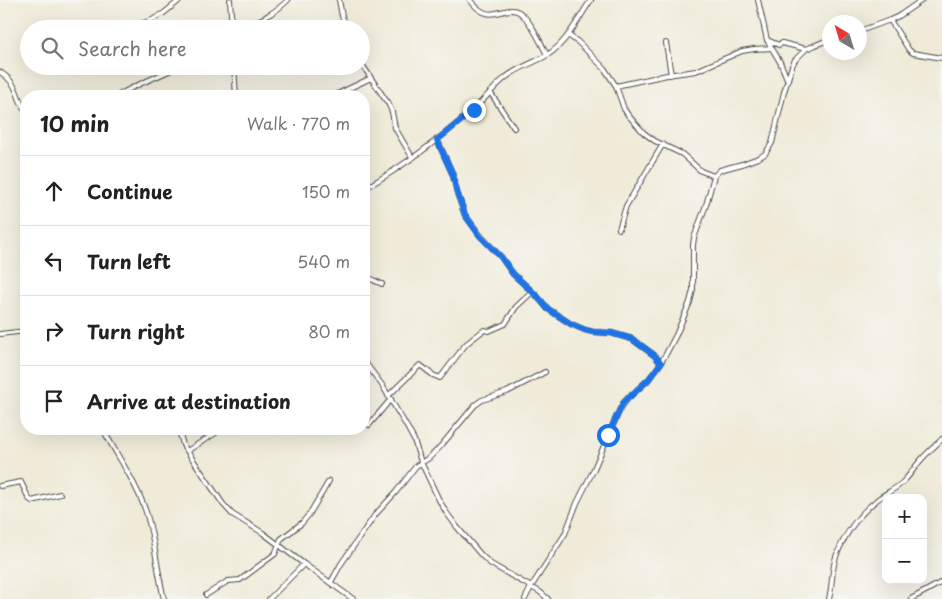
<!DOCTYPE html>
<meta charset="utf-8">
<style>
:root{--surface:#fff;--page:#f6f6f6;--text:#222;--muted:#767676;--line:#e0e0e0}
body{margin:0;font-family:"Playpen Sans",sans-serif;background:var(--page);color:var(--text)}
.controls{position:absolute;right:15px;bottom:15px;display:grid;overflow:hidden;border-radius:10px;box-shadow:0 5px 20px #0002}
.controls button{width:45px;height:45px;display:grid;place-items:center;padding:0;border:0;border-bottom:1px solid var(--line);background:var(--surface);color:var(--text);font:25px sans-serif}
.compass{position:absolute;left:822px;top:15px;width:45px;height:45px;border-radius:50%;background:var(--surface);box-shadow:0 5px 20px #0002;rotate:322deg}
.stop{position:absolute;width:15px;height:15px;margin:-11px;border:4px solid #1a73e8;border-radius:50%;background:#fff}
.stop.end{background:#1a73e8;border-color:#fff;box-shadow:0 1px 5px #0008}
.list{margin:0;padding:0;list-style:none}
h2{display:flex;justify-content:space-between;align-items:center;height:65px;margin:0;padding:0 20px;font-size:21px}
h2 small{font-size:16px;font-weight:400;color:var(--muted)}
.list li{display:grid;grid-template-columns:32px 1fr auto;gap:15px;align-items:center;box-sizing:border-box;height:70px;padding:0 20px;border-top:1px solid var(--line)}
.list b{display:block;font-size:19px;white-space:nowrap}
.list em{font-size:16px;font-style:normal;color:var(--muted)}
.icon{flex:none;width:28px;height:28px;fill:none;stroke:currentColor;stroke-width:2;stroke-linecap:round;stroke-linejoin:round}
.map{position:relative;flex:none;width:942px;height:599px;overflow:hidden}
.search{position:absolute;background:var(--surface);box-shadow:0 5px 20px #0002;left:20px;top:20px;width:350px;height:55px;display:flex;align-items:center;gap:12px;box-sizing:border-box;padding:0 18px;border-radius:28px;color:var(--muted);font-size:19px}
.panel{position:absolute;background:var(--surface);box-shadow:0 5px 20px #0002;left:20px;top:90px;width:350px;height:345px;border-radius:20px}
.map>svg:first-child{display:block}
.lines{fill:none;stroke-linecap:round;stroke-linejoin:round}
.street-casing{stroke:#494845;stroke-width:6}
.street{stroke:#fff;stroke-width:4}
.route{stroke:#1a73e8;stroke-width:6}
</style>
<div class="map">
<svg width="942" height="599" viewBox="0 0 942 599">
<rect width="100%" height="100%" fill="#f6f6f2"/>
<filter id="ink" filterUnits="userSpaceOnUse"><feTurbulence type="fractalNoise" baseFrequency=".02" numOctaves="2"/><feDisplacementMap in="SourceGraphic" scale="10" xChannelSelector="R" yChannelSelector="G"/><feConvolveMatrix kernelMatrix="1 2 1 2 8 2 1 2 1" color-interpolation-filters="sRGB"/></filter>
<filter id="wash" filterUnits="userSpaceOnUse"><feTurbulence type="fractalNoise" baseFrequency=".0096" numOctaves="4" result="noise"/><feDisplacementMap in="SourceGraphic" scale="20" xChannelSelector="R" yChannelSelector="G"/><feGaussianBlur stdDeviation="1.12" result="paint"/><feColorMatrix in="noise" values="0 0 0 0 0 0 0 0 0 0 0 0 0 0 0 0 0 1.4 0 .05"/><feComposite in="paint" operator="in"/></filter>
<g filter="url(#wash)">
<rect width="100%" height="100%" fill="#f0ebd9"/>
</g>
<g filter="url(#ink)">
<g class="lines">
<g class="street-casing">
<path id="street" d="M230 0 232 29
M339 0 342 16 347 29
M470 0C491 28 504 3 519 12 530 19 541 43 547 55
M758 0 767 40 780 62 788 81
M890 20 909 50 913 53 942 58
M126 29 152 20 164 13 180 0
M241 29C258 21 274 14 288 0
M860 31 890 20 899 16 922 0
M568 35 578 42 604 68 616 86 624 109 628 115 644 133 655 141 682 154 701 171 714 176
M767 40 779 45 782 43 806 49
M666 43 671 75
M361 63 389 105 392 112 395 128 412 157
M234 66 236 96
M0 72C20 85 15 96 26 112
M616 86 667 75 696 71 742 51 754 49 772 48
M490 92 514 128
M117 96C136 84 158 77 179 66
M333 96 371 78
M437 139 453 175 457 193 465 215 481 236 501 257 513 274 537 296 548 309 571 324 585 330 593 332 611 333 632 339 654 355 661 363
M364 189C402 167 439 140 472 111 484 100 493 88 505 78 518 67 535 63 549 54 568 41 578 19 591 0
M619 229 626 206 663 144
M364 274 373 280 382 284
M0 334 26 331
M364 361 382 385 407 427 414 440 421 462 439 500 446 512 457 527 482 556 491 564 540 592 548 599
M388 396 420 365 433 375 440 378 466 344 484 330 489 331 505 324 516 307 532 292
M369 425 391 399
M103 429C117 456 136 482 146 512 155 540 157 570 164 599
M182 429 180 434 183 445 223 504 232 514 263 533 304 564 353 599
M187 451 222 429
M0 486 21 482 29 499 32 501 60 494
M331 582 341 564 375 515 396 492 416 466 429 458 440 447 475 405 482 400 507 392 545 372
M206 595 228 581 240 580 275 554 281 539 302 523 310 513 329 481
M269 599 304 564
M525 599 531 587 565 534 577 503 593 471 620 409 628 398 648 380 656 370 666 354 676 335 690 302 693 290V245L694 238 706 205 714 176 720 170 742 164 758 158 765 154 772 143 784 92 792 66 795 60 806 49 830 39
M829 599C833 583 831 569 837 554 846 532 860 513 878 499 886 493 896 489 903 482 910 475 914 468 920 461 927 453 935 446 942 439
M911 599 942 582"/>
</g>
<use href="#street" class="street"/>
</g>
</g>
<g class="lines" filter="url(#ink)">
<path class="route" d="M474 110 437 140 453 175 457 192 465 215 480 236 501 257 513 274 537 296 548 309 571 324 585 330 593 332 611 333 632 339 654 355 661 363 648 380 623 403 608 435"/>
</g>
</svg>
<div class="controls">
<button>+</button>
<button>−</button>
</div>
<svg class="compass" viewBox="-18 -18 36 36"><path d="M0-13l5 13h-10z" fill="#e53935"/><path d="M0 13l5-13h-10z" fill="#767676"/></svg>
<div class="stop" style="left:608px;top:435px"></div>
<div class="stop end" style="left:474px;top:110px"></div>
<div class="search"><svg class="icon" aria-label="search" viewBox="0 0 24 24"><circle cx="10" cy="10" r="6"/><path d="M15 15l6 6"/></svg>Search here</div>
<section class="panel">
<h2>10 min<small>Walk · 770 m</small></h2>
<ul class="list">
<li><svg class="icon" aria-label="ahead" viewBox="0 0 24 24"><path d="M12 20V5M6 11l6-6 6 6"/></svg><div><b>Continue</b></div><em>150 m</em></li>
<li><svg class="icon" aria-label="left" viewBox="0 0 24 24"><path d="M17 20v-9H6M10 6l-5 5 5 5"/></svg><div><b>Turn left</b></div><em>540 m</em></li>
<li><svg class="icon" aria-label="right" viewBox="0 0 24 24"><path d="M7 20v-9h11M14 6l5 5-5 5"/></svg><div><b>Turn right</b></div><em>80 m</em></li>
<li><svg class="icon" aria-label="arrive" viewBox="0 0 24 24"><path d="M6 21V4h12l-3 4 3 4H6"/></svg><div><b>Arrive at destination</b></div></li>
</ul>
</section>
</div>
